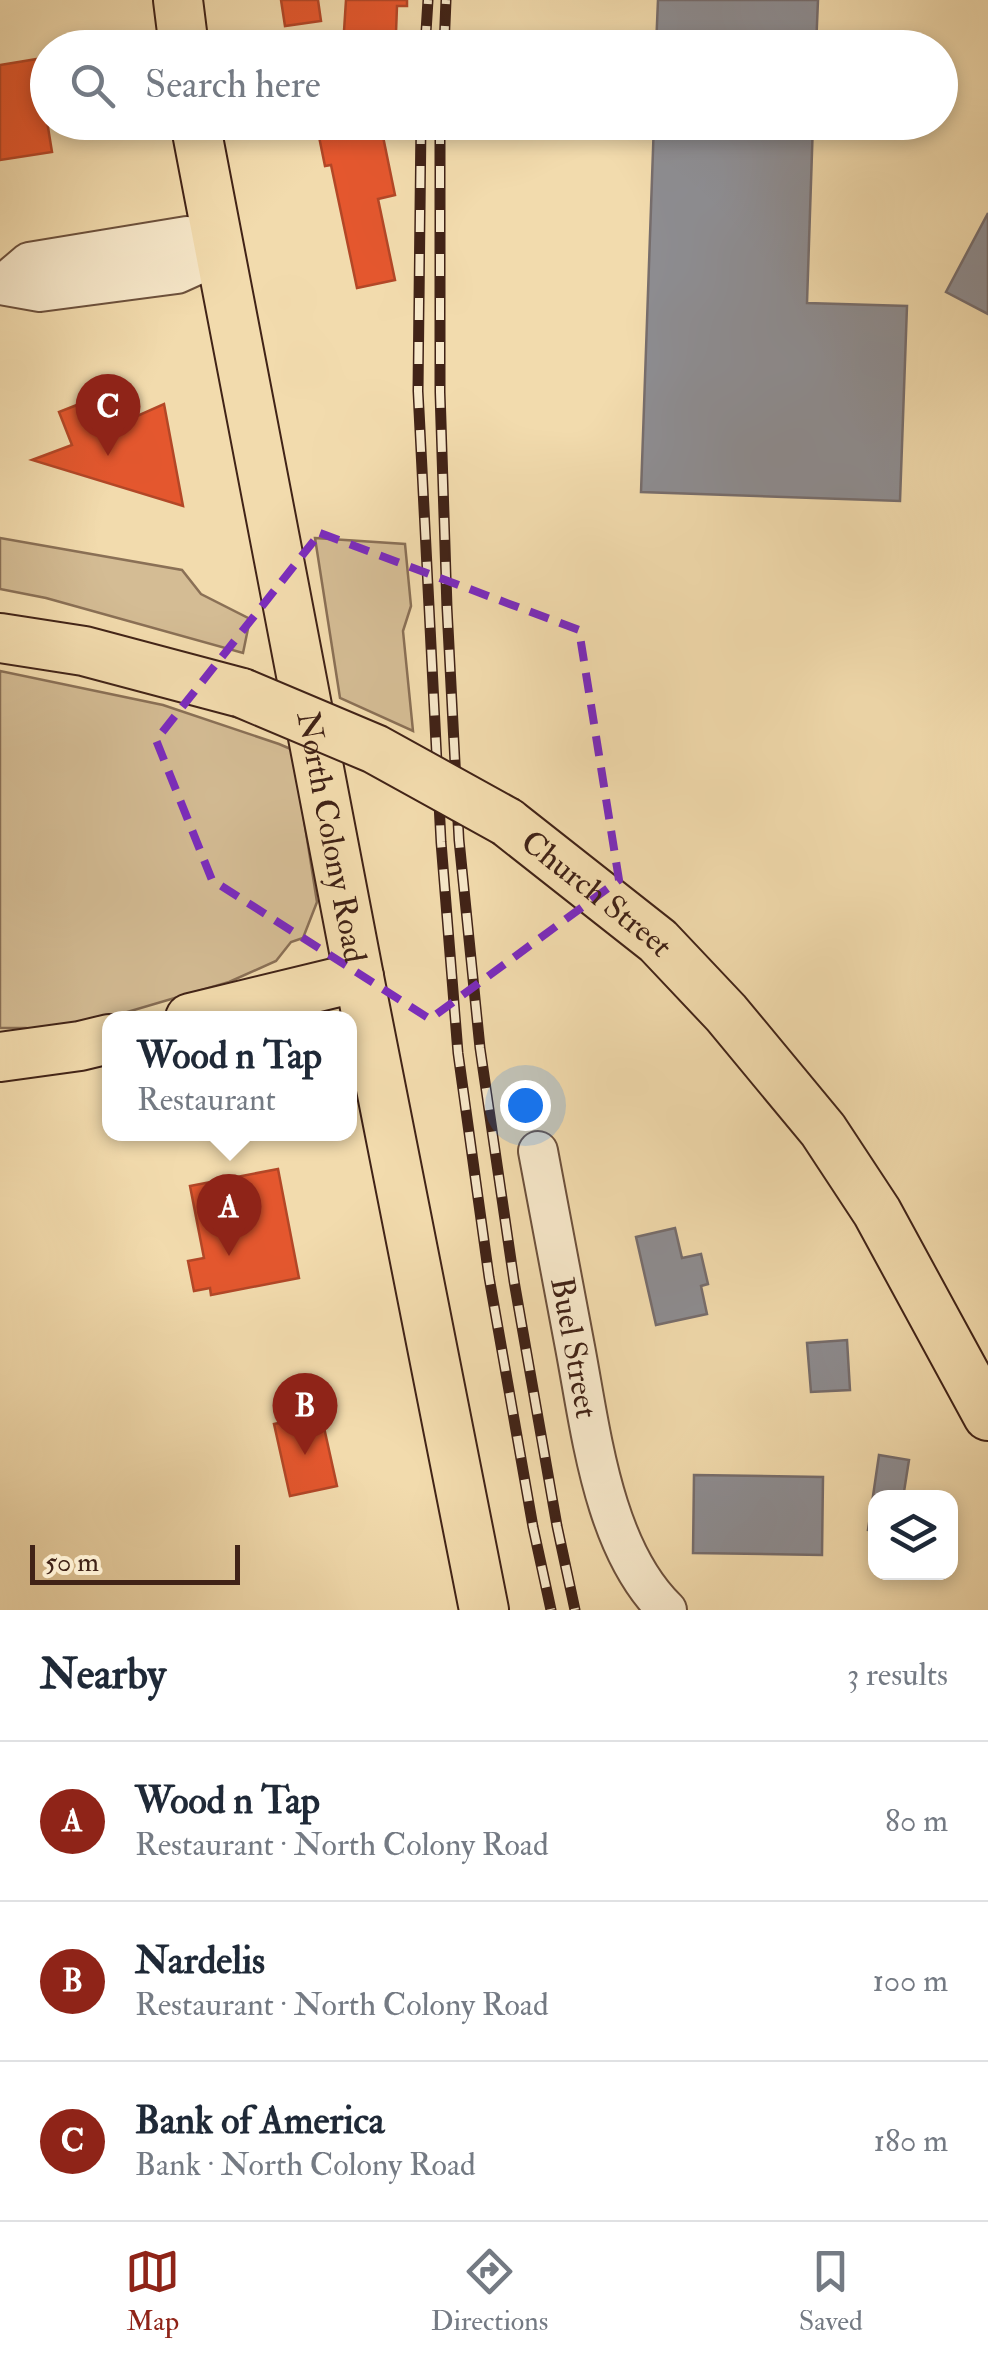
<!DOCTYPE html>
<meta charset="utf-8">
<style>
:root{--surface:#fff;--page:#f6f6f7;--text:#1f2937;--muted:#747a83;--line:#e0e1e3;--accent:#8f2418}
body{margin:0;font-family:"IM FELL Double Pica",serif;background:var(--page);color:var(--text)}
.controls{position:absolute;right:30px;bottom:30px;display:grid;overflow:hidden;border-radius:20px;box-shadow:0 5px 15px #0003}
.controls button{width:90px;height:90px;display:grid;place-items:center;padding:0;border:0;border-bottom:2px solid var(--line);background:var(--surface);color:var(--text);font:50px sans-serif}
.scale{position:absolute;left:30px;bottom:25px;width:210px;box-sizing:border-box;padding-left:10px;border:5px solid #412317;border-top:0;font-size:28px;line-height:35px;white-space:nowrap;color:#412317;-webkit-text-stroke:8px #f7e8ca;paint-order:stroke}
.you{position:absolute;left:525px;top:1105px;width:35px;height:35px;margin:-25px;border:8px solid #fff;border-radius:50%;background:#1a73e8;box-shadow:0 0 0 15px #1a73e833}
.badge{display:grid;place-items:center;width:65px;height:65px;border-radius:50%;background:var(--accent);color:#fff;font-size:32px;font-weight:700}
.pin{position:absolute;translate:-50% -82px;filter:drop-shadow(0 2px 5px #0008)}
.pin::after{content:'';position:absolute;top:52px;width:35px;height:30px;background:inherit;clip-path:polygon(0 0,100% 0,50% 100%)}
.popup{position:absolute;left:102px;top:1011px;width:255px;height:130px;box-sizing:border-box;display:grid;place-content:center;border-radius:20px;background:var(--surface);filter:drop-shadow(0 2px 8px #0005);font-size:32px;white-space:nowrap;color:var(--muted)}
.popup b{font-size:38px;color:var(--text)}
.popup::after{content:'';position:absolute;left:50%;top:100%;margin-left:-20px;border:20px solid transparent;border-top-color:var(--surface)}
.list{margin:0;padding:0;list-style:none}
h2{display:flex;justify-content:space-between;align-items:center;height:130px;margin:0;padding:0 40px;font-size:42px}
h2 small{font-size:32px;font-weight:400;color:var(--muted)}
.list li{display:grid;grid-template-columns:65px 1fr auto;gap:30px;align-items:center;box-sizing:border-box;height:160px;padding:0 40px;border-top:2px solid var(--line)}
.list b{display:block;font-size:38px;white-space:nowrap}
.list p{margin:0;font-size:32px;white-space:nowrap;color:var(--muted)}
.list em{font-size:32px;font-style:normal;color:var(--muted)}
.icon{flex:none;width:55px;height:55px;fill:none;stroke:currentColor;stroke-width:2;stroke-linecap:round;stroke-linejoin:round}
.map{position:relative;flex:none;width:988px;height:1610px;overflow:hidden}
.search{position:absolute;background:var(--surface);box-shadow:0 5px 15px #0003;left:30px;right:30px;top:30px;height:110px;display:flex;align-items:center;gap:25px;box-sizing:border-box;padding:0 35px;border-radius:55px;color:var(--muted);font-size:38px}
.sheet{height:610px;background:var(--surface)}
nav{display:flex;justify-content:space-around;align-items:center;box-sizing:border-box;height:140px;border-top:2px solid var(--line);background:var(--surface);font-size:28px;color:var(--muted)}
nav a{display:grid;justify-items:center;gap:5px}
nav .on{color:var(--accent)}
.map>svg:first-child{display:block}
.green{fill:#d4bc94;stroke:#8a7056;stroke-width:2.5}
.shops{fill:#e4572e;stroke:#b34727;stroke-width:2.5}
.industry{fill:#8d8d92;stroke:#766d6d;stroke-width:2.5}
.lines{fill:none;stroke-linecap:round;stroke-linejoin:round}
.minor-casing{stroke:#6d513c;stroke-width:42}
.major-casing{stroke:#412317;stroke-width:52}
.minor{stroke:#f7e8ca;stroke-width:38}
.major{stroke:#f2dbad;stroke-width:48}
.rail-casing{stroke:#412317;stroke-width:11}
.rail{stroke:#f7e8ca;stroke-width:8;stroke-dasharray:22;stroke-linecap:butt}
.major-bridge-casing{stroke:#412317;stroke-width:52;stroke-linecap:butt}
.major-bridge{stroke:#f2dbad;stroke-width:48}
.marked{fill:none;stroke:#7b2cbf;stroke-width:8;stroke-dasharray:20 12;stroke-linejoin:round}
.labels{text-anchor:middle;stroke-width:10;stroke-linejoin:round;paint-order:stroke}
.street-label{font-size:32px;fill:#412317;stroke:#f7e8ca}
</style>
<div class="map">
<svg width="988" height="1610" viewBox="0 0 988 1610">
<rect width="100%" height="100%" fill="#f2dbad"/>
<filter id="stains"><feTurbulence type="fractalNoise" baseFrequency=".002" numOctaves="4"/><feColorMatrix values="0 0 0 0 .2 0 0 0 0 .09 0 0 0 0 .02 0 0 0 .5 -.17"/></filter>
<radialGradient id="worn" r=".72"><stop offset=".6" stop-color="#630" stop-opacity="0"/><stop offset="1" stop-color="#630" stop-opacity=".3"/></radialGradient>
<path class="green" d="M0 538 182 570 201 594 250 619 243 653 46 598 0 589Z
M315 538 405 544 411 606 403 631 413 731 340 698Z
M0 671 163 705 279 744 293 750 317 902 303 938 291 942 276 961 229 982 39 1038 26 1028H0Z"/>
<path class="shops" d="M281 0H318L321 21 285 26Z
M346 0H407V6H397L396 33 344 31Z
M37 59 43 93 48 92 46 115 52 152 0 160V65Z
M316 122H380L395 195 378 199 395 280 357 288 331 165 325 166Z
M87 401 99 433 164 404 183 506 32 460 72 445 59 412Z
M278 1169 299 1278 211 1295 210 1288 194 1291 188 1261 204 1258 190 1186Z
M321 1414 337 1486 290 1496 274 1424Z"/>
<path class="industry" d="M658 0H818L816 48H656Z
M654 122H813L807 303 907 306 900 501 641 492Z
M988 213V314L946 292Z
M675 1228 682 1258 701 1254 708 1284 701 1286 707 1314 656 1325 636 1237Z
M847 1340 850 1390 811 1392 807 1343Z
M879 1455 909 1460 903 1498H876V1531L868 1530Z
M694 1475 823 1477 822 1555 693 1553Z"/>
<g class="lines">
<g class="minor-casing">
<g id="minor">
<path d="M0 285 40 292 177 274 208 260 219 247 187 236 29 262 2 285"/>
<path id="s1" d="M538 1151C550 1217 563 1282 575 1347 591 1431 603 1548 667 1610"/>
</g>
</g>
<g class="major-casing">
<g id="major">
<path d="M178 0 184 48"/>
<path id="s2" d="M195 122 359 977 484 1610"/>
<path d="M0 638 84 651 242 693"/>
<path id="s3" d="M507 822 658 941 726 1013 823 1130 877 1212 988 1416"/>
<path d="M190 1018 359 977"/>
<path d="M0 1057 80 1046 109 1039"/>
</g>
</g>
<use href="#minor" class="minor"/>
<use href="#major" class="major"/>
<g class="rail-casing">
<path id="rail" d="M425 48 428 0
M444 48 446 0
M421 122 418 391 441 842 458 1053 489 1277 533 1527 551 1610
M440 122V392L447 608 459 840 480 1048 514 1281 557 1526 575 1610"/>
</g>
<use href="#rail" class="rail"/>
<g class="major-bridge-casing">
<path id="major-bridge" d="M242 693 375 749 507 822"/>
</g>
<use href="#major-bridge" class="major-bridge"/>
</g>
<path class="marked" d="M320 533 579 630 619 880 430 1019 212 880 156 740Z"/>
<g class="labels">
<g class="street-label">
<text dy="11" stroke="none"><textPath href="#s2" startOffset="728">North Colony Road</textPath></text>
<text dy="11" stroke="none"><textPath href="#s3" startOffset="115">Church Street</textPath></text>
<text dy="11" stroke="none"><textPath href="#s1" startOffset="200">Buel Street</textPath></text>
</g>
</g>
<rect width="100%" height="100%" filter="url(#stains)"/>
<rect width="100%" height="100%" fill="url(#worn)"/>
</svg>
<div class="controls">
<button><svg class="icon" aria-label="layers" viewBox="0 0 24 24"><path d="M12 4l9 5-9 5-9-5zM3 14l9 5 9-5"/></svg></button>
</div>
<div class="scale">50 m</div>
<div class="you"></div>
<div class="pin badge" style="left:229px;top:1256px">A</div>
<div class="popup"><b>Wood n Tap</b>Restaurant</div>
<div class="pin badge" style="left:305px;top:1455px">B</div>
<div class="pin badge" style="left:108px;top:456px">C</div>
<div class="search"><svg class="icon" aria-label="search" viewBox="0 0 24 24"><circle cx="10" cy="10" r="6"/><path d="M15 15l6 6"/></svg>Search here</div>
</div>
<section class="sheet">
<h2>Nearby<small>3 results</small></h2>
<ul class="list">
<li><span class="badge">A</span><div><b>Wood n Tap</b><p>Restaurant · North Colony Road</p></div><em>80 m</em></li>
<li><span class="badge">B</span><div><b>Nardelis</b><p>Restaurant · North Colony Road</p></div><em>100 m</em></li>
<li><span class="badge">C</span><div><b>Bank of America</b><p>Bank · North Colony Road</p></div><em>180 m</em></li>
</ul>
</section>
<nav>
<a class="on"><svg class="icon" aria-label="map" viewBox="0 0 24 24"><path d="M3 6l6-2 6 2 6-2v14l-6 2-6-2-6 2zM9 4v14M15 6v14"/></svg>Map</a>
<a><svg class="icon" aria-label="directions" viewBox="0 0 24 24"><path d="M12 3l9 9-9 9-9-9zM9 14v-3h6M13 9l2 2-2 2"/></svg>Directions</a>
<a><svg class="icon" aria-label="saved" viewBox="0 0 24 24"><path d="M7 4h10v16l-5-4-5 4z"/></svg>Saved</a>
</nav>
